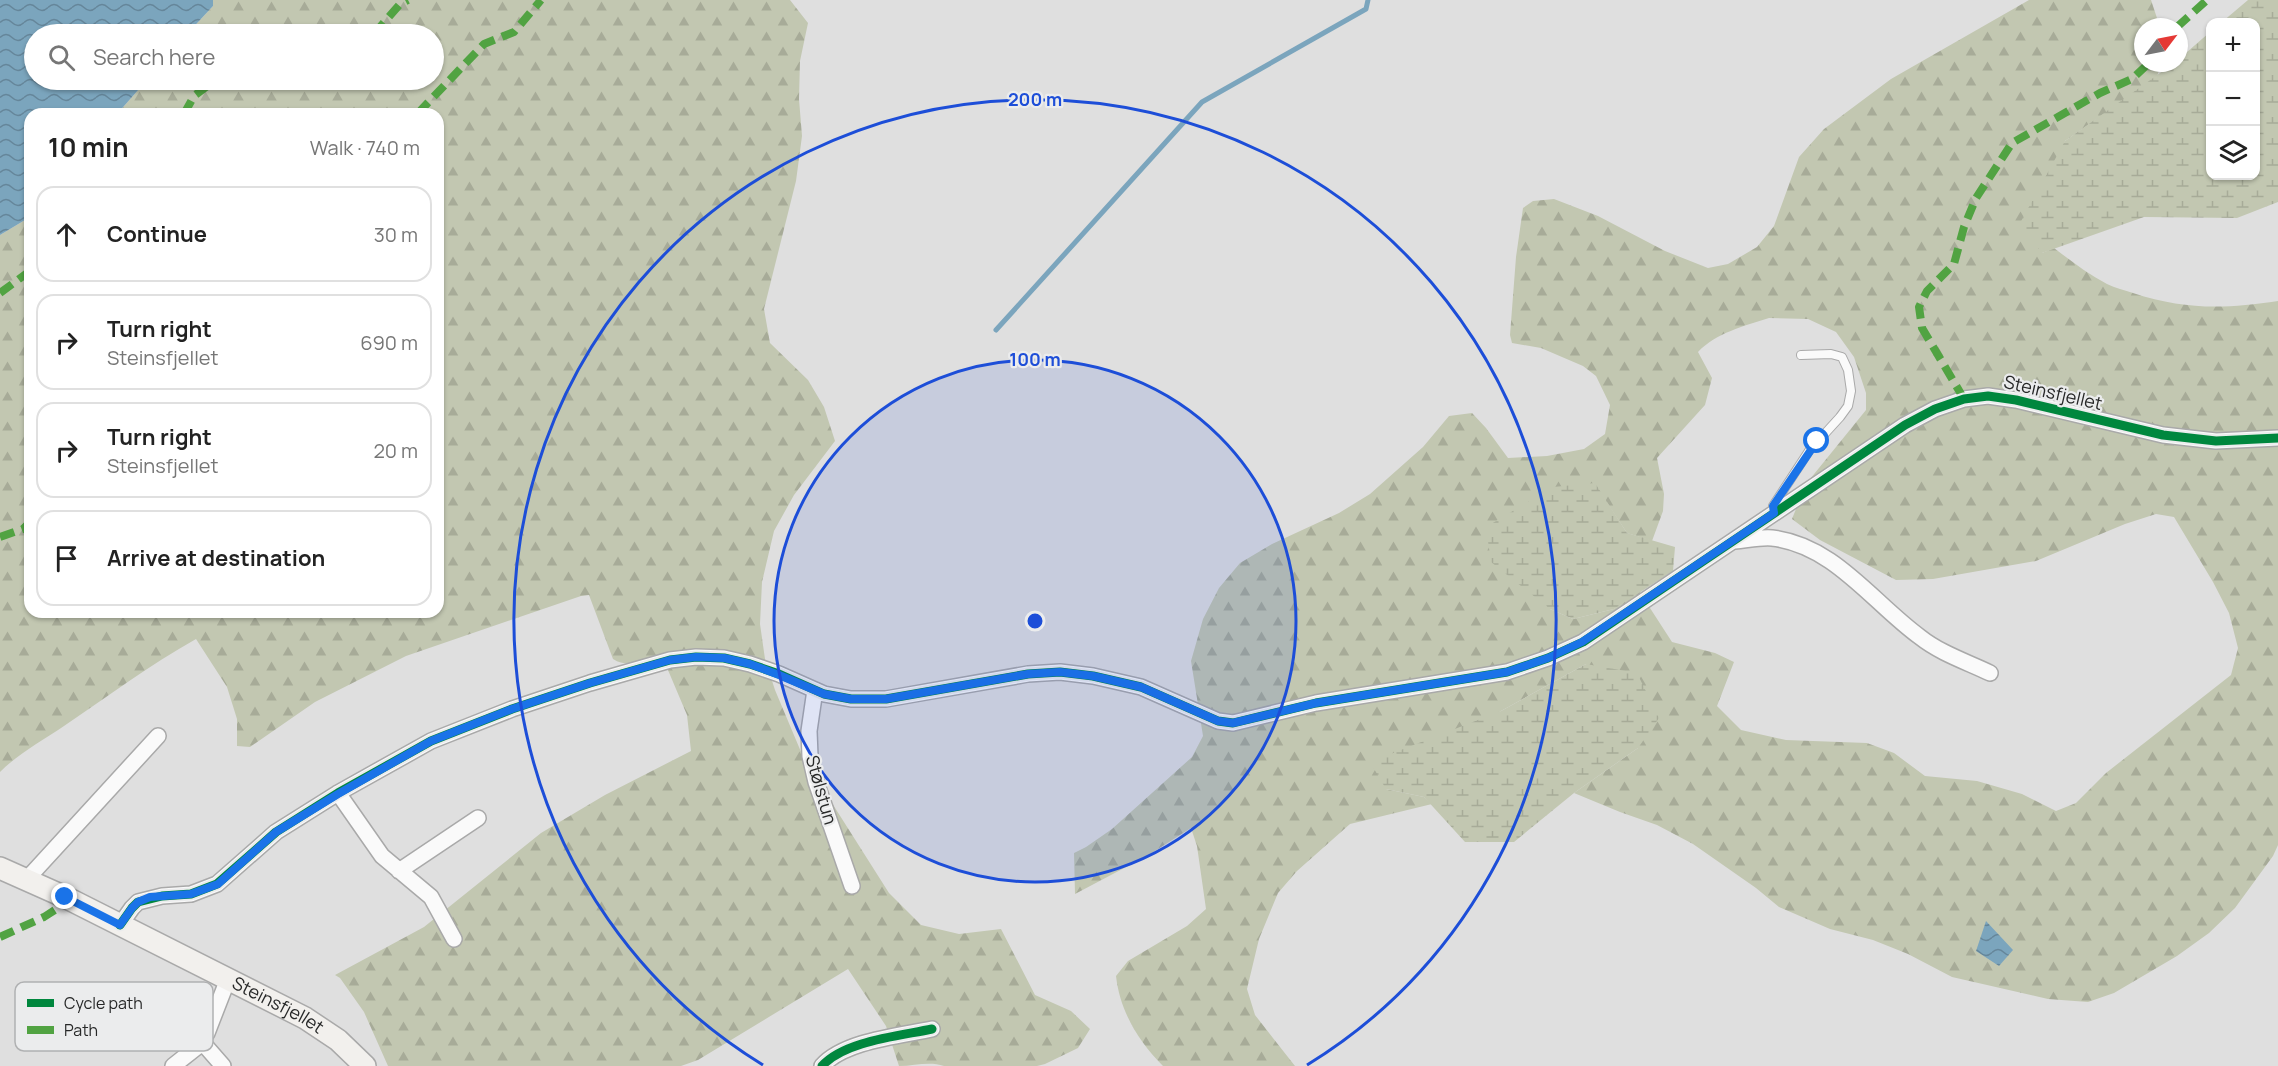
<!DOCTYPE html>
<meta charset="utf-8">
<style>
:root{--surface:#fff;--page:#f2f2f2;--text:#222;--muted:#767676;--line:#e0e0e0}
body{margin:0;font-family:Manrope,sans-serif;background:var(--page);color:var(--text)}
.controls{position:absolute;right:18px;top:18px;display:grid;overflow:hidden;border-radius:12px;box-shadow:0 2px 4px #0004}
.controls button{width:54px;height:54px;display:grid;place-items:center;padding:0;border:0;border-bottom:2px solid var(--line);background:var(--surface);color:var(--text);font:30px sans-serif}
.compass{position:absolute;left:2134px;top:18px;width:54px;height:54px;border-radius:50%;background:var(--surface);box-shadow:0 2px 4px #0004;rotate:58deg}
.stop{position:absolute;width:18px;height:18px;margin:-14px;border:4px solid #1a73e8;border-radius:50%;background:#fff}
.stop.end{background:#1a73e8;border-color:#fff;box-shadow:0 2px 6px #0008}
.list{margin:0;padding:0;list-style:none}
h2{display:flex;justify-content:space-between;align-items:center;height:78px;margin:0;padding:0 24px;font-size:26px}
h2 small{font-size:20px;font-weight:400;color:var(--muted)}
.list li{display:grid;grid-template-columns:39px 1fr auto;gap:18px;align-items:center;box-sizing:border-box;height:96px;margin:0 12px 12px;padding:0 12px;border:2px solid var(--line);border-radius:18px}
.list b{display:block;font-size:22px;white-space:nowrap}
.list p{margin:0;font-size:20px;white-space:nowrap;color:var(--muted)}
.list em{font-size:20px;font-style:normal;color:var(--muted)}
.icon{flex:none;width:33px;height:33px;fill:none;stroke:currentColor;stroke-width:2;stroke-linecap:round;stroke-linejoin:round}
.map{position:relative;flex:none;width:2278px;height:1066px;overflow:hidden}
.search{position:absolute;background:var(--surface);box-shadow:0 2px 4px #0004;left:24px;top:24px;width:420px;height:66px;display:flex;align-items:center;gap:15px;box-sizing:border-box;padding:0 21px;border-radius:33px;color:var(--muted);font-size:22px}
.panel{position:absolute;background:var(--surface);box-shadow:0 2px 4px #0004;left:24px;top:108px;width:420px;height:510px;border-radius:18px}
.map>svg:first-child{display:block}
.forest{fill:url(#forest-firs);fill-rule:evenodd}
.wetland{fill:url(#wetland-marsh)}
.water{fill:url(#water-waves)}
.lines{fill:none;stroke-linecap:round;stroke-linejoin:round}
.stream{stroke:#7ba5bd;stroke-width:5}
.lane-casing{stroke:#a9a9a9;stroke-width:10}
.street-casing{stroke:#a9a9a9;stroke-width:18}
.secondary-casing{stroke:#a9a9a9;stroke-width:24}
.lane{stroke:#fafafa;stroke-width:8}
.street{stroke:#fafafa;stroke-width:15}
.secondary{stroke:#f2f0ed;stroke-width:21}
.quiet{stroke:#51a342;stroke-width:8;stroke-dasharray:15 8;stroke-linecap:butt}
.cycleway-casing{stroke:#ebeced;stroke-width:13}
.cycleway{stroke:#00873e;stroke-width:9}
.route{stroke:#1a73e8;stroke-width:8}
.ring{fill:none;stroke:#1d4ed8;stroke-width:3}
.labels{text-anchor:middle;stroke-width:4.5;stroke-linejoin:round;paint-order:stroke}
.street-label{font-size:18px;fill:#272828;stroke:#ebeced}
.key{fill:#ebeced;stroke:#b0b1b2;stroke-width:1.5}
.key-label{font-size:16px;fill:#272828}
.centre{fill:#1d4ed8;stroke:#ebeced;stroke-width:3}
.ring-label{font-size:18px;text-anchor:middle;font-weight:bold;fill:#1d4ed8;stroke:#ebeced;stroke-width:4.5;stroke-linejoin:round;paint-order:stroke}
</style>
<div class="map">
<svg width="2278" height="1066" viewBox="0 0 2278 1066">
<defs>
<pattern id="forest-firs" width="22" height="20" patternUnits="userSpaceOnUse" patternTransform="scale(1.5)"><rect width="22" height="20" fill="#c2c7b1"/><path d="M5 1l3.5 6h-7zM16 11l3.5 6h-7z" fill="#a7ab98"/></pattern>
<pattern id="wetland-marsh" width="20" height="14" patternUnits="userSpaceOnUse" patternTransform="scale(1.5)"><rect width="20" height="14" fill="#c2c7b1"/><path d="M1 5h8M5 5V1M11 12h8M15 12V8" fill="none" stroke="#a7ab98"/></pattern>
<pattern id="water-waves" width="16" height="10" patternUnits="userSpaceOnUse" patternTransform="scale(1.5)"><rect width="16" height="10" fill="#7ba5bd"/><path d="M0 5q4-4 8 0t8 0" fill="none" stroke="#65869a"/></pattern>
</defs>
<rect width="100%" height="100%" fill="#dfdfdf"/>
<path class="forest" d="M213 0H790L808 23 800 61 799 99 802 136 796 181 764 309 770 343 808 380 824 407 835 441 794 495 774 531 762 582 760 624 765 659 775 690 804 759 889 893 921 925 959 934 1001 929 1035 995 1071 1011 1090 1029 1078 1048 1045 1064 1037 1066H944C929 1061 915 1066 899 1066L886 1026 848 969 698 1060 681 1066H388L364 1012 340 978 335 975 424 927 541 833 605 795 691 751 687 715 665 663C647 654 632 671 613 659L589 595 581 596 406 656 315 702 250 747 237 746V719L227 687 196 639C150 665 108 696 64 726 42 741 19 753 0 772V235L30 217V612H438V114H117L147 80H434V34H187L213 6Z
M2029 0H2151L2160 27H2143V63H2161L2157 77 2065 141 2042 253 2054 248C2071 261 2088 274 2107 284 2115 288 2125 290 2133 293 2185 310 2225 309 2278 301V845L2273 856 2235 908 2209 933 2177 956 2114 993 2088 1002 2048 999 1952 977 1908 954 1873 940 1830 929 1779 907 1756 888 1693 844 1657 825 1620 812 1574 793 1638 748 1586 664 1501 711 1386 789 1424 797 1432 804 1350 824 1297 871 1278 893 1259 939 1247 989 1255 1015 1295 1066H1163C1138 1041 1120 1011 1116 976L1128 961 1187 926 1206 909 1197 846 1191 828 1147 856 1075 894 1074 853 1086 847 1112 829 1192 757 1203 736 1191 661 1203 619 1219 588 1240 563 1272 544 1339 513 1370 494 1423 447 1449 416 1472 413 1486 428 1508 458 1547 456 1584 449 1605 434 1610 405 1596 376 1583 366 1541 348 1512 343 1510 335 1516 257 1523 208 1533 201 1554 199 1598 216 1665 251 1708 268 1728 264 1757 247 1774 226 1799 157 1824 129 1891 79ZM1769 318 1808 319 1836 332 1854 357 1866 393V410L1806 484 1792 519 1820 540 1896 580 1933 579 2036 561 2125 524 2156 514 2174 517 2213 582 2229 613 2238 648 2231 675 2106 773 2076 803 2056 811 2022 794 1977 781 1925 776 1894 753 1867 743 1786 740 1741 730 1717 706 1734 662 1715 653 1672 642 1639 591 1614 609 1573 619 1550 609 1594 483 1627 533 1652 541 1663 511 1664 494 1657 458 1705 405 1712 378 1698 352C1716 333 1744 326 1769 318Z"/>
<path class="wetland" d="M2248 0H2278V202L2237 218 2144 217 2042 253 2019 225 2065 141 2174 63H2179V59L2210 32V176H2256V22H2222Z
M1595 483 1627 533 1675 547 1673 571 1614 609 1573 619 1550 609 1491 562 1486 527 1553 487Z
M1586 664 1637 673 1659 718 1638 748 1574 793 1514 842H1465L1424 797 1386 789 1370 762 1501 711Z"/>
<path class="water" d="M0 0H213V6L187 34H34V80H147L117 114H30V217L0 235Z
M1986 921 2013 950 1999 966 1976 951Z"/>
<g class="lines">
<path class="stream" d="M996 330 1202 102 1366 9 1368 0"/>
<g class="lane-casing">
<path id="lane" d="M1774 512 1773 506 1809 451 1840 417 1848 406 1851 391 1848 370 1842 357 1831 354 1801 355"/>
</g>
<g class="street-casing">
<path id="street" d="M1735 541C1747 540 1760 537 1772 538 1834 545 1873 603 1920 637 1940 653 1967 662 1990 673
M815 690 809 731 810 756 816 782 852 886
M338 793 382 856 431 897 454 939
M399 871 478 818
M27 879 158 736
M120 925 132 908 138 902 162 896 191 894 217 884 276 832 338 793 431 741 512 709 590 683 670 660 696 657 724 658 750 664 779 674 824 694 851 699H886L1028 674 1060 672 1093 676 1141 687 1218 721 1233 723 1316 703 1507 672 1548 658 1583 642 1905 425 1935 409 1964 399 1988 396 2016 400 2163 435 2216 441 2278 438
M202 1042 223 1066
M173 1066 197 1047 207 1033 228 979
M822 1066C844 1041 899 1036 932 1029"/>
</g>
<g class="secondary-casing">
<g id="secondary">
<path id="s1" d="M0 868 65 897 305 1018 338 1040 365 1066"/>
</g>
</g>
<use href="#lane" class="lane"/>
<use href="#street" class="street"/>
<use href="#secondary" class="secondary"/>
<path class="quiet" d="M2177 27 2207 0
M374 34 400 4 408 0
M184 114 194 96 215 80
M419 114 421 110 484 44 514 32 541 0
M0 293 30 271
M1964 399 1922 328 1919 307 1927 291 1954 264 1964 227 1976 198 2012 143 2100 93 2132 79 2149 63
M0 537 23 529 30 522
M0 937 44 917 61 906"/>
<g class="cycleway-casing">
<path id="cycleway" d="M120 925 132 908 138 902 162 896 191 894 217 884 276 832 338 793 431 741 512 709 590 683 670 660 696 657 724 658 750 664 779 674 824 694 851 699H886L1028 674 1060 672 1093 676 1141 687 1218 721 1233 723 1316 703 1507 672 1548 658 1583 642 1905 425 1935 409 1964 399 1988 396 2016 400 2163 435 2216 441 2278 438
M822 1066C844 1041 899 1036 932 1029"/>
</g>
<use href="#cycleway" class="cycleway"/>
</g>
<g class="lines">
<path class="route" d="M65 897 120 925 132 908 138 902 150 897 191 894 218 884 276 832 338 794 431 741 512 709 590 683 670 660 696 657 724 658 750 664 779 675 824 694 851 699H886L1028 674 1060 672 1093 676 1141 687 1218 721 1233 723 1316 703 1507 672 1548 658 1582 642 1774 513 1773 506 1817 441"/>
</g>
<circle cx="1035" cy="621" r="261" fill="#1d4ed8" fill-opacity=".12"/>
<g class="ring">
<circle cx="1035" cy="621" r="261"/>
<path d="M763 1065A521 521 0 1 1 1307 1065"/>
</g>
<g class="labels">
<g class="street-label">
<text transform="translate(2053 393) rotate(13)" y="6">Steinsfjellet</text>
<text transform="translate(821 790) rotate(74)" y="6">Stølstun</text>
<text dy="6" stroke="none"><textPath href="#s1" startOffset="310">Steinsfjellet</textPath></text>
</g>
</g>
<rect x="15" y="982" width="198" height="69" rx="9" class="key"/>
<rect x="27" y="999" width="27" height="8" fill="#00873e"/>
<rect x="27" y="1026" width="27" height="8" fill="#51a342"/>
<g class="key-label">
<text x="64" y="1009">Cycle path</text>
<text x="64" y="1036">Path</text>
</g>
<circle cx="1035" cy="621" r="9" class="centre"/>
<g class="ring-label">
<text x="1035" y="106">200 m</text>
<text x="1035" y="366">100 m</text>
</g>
</svg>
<div class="controls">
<button>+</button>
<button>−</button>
<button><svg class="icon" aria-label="layers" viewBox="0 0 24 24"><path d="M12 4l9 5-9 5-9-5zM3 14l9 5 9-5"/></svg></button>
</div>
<svg class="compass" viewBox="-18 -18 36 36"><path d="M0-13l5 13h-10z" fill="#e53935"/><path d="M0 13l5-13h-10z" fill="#767676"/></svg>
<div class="stop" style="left:1817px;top:441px"></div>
<div class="stop end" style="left:65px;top:897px"></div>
<div class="search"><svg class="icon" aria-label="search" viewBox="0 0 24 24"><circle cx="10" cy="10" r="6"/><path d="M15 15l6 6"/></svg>Search here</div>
<section class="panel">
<h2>10 min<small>Walk · 740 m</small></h2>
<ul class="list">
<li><svg class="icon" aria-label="ahead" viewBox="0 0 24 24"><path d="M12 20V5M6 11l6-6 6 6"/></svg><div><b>Continue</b></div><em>30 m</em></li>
<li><svg class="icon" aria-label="right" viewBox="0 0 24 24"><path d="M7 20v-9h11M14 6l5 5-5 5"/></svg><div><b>Turn right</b><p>Steinsfjellet</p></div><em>690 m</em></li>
<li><svg class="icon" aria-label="right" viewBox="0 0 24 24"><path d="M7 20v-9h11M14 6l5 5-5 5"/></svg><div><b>Turn right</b><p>Steinsfjellet</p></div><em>20 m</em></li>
<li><svg class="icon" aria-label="arrive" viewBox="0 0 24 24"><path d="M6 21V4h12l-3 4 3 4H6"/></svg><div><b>Arrive at destination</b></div></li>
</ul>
</section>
</div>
